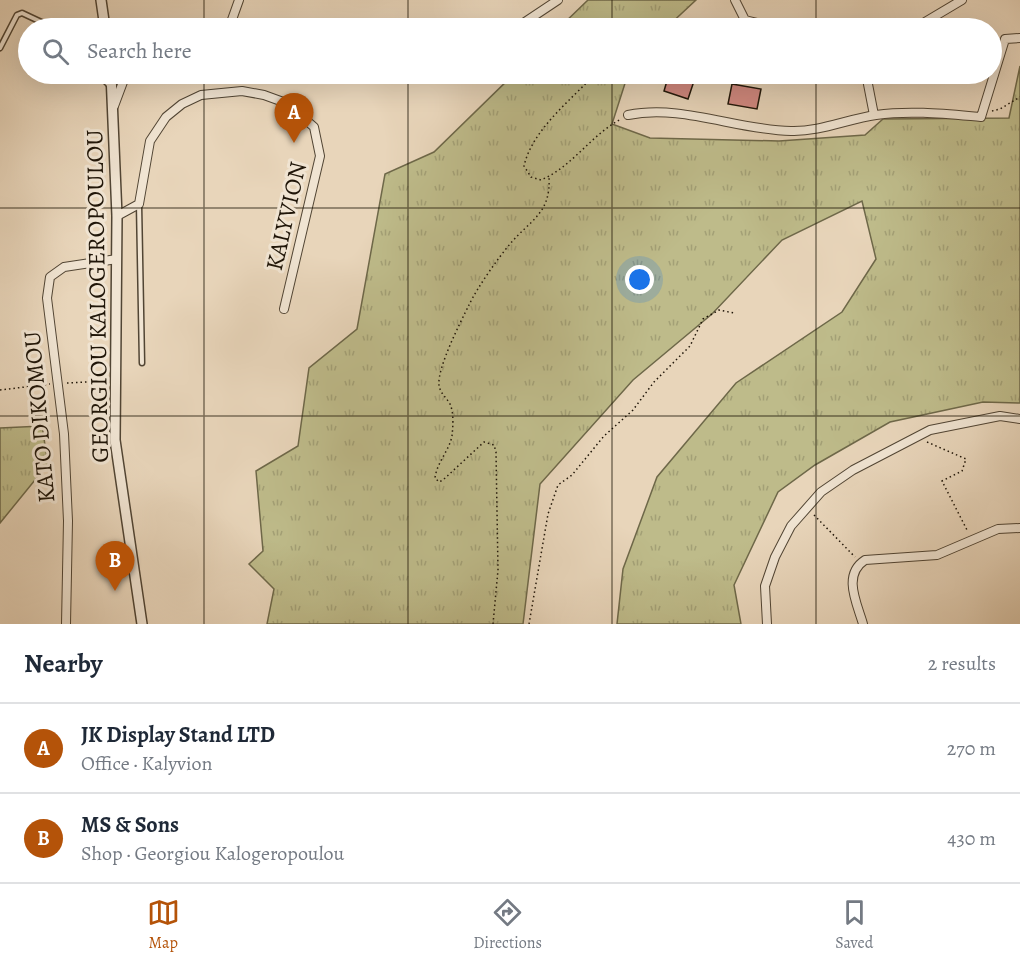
<!DOCTYPE html>
<meta charset="utf-8">
<style>
:root{--surface:#fff;--page:#f6f6f7;--text:#1f2937;--muted:#747a83;--line:#e0e1e3;--accent:#b45309}
body{margin:0;font-family:Alegreya,serif;background:var(--page);color:var(--text)}
.you{position:absolute;left:640px;top:280px;width:21px;height:21px;margin:-15px;border:4px solid #fff;border-radius:50%;background:#1a73e8;box-shadow:0 0 0 9px #1a73e833}
.badge{display:grid;place-items:center;width:39px;height:39px;border-radius:50%;background:var(--accent);color:#fff;font-size:20px;font-weight:700}
.pin{position:absolute;translate:-50% -50px;filter:drop-shadow(0 2px 3px #0008)}
.pin::after{content:'';position:absolute;top:32px;width:21px;height:18px;background:inherit;clip-path:polygon(0 0,100% 0,50% 100%)}
.list{margin:0;padding:0;list-style:none}
h2{display:flex;justify-content:space-between;align-items:center;height:78px;margin:0;padding:0 24px;font-size:26px}
h2 small{font-size:20px;font-weight:400;color:var(--muted)}
.list li{display:grid;grid-template-columns:39px 1fr auto;gap:18px;align-items:center;box-sizing:border-box;height:90px;padding:0 24px;border-top:2px solid var(--line)}
.list b{display:block;font-size:22px;white-space:nowrap}
.list p{margin:0;font-size:20px;white-space:nowrap;color:var(--muted)}
.list em{font-size:20px;font-style:normal;color:var(--muted)}
.icon{flex:none;width:33px;height:33px;fill:none;stroke:currentColor;stroke-width:2;stroke-linecap:round;stroke-linejoin:round}
.map{position:relative;flex:none;width:1020px;height:624px;overflow:hidden}
.search{position:absolute;background:var(--surface);box-shadow:0 6px 24px #0002;left:18px;right:18px;top:18px;height:66px;display:flex;align-items:center;gap:15px;box-sizing:border-box;padding:0 21px;border-radius:33px;color:var(--muted);font-size:22px}
.sheet{height:258px;background:var(--surface)}
nav{display:flex;justify-content:space-around;align-items:center;box-sizing:border-box;height:84px;border-top:2px solid var(--line);background:var(--surface);font-size:16px;color:var(--muted)}
nav a{display:grid;justify-items:center;gap:3px}
nav .on{color:var(--accent)}
.map>svg:first-child{display:block}
.grass{fill:url(#grass-tufts);stroke:#6e6849;stroke-width:1.5}
.building{fill:#d38982;stroke:#1f1508;stroke-width:1.5}
.lines{fill:none;stroke-linecap:round;stroke-linejoin:round}
.service-casing{stroke:#514534;stroke-width:7}
.minor-casing{stroke:#514534;stroke-width:10}
.tertiary-casing{stroke:#514534;stroke-width:12}
.path{stroke:#1f1508;stroke-width:1.5;stroke-dasharray:1.5 3;stroke-linecap:butt}
.service{stroke:#f0e4d2;stroke-width:4}
.minor{stroke:#f0e4d2;stroke-width:8}
.tertiary{stroke:#f0e4d2;stroke-width:9}
.grid{fill:none;stroke:#1f1508;stroke-width:1.5;stroke-opacity:0.55}
.labels{text-anchor:middle;stroke-width:6;stroke-linejoin:round;paint-order:stroke}
.street-label{font-size:24px;fill:#1f1508;stroke:#f0e4d2}
</style>
<div class="map">
<svg width="1020" height="624" viewBox="0 0 1020 624">
<defs>
<pattern id="grass-tufts" width="24" height="20" patternUnits="userSpaceOnUse" patternTransform="scale(1.5)"><rect width="24" height="20" fill="#bebb8a"/><path d="M3 7l-1-3M5 7V3M7 7l1-3M15 17l-1-3M17 17v-4M19 17l1-3" fill="none" stroke="#a3a076"/></pattern>
</defs>
<rect width="100%" height="100%" fill="#e8d5ba"/>
<filter id="stains"><feTurbulence type="fractalNoise" baseFrequency=".00333" numOctaves="4"/><feColorMatrix values="0 0 0 0 .2 0 0 0 0 .09 0 0 0 0 .02 0 0 0 .5 -.17"/></filter>
<radialGradient id="worn" r=".72"><stop offset=".6" stop-color="#630" stop-opacity="0"/><stop offset="1" stop-color="#630" stop-opacity=".3"/></radialGradient>
<path class="grass" d="M588 0H696L666 28H559Z
M1020 66V403L983 402 890 422 815 465 778 492 734 585 741 624H617L623 569 657 477 736 383 842 312 876 259 862 201 782 240 712 314 633 380 540 484 523 624H267L274 589 249 564 263 551 256 471 298 446 309 368 357 329 385 174 434 152 514 74H628L612 124 650 138 779 141 865 135 883 119 1009 118Z
M42 426 48 464 0 523V428Z"/>
<path class="building" d="M669 74 694 81 688 99 664 91Z
M732 84 761 89 757 109 728 104Z"/>
<g class="lines">
<g class="service-casing">
<path id="service" d="M0 48 17 15 22 13 54 28
M98 74 110 86
M139 204 142 363"/>
</g>
<g class="minor-casing">
<path id="minor" d="M735 0 745 20 777 28
M181 28H207
M229 28 239 0
M516 28 558 0
M915 28 962 0
M866 74 874 115
M114 106 126 74
M628 115C682 104 736 130 791 131 819 132 848 119 876 115 910 110 946 114 981 117L1005 39 1020 38
M117 216 139 204 150 141 166 117 182 104 201 95 242 91 264 95 286 103 314 127 320 156 284 309
M66 624 68 521 64 434 47 298 50 277 64 267 117 259
M767 624 765 586 775 557 791 526 821 492 853 470 930 430 1000 416 1020 419
M863 624C857 603 842 575 865 560L937 555 998 529 1020 528"/>
</g>
<g class="tertiary-casing">
<path id="tertiary" d="M101 0 105 28
M111 74 117 216 115 440 142 624"/>
</g>
<path class="path" d="M628 28 631 24
M595 74C571 100 532 130 524 166L531 177 541 180C572 167 591 135 621 119
M251 84 252 74
M992 111 1000 109 1020 97
M67 383 107 381
M0 390 50 384
M927 442 966 459 962 471 942 481 968 532
M814 515 855 557
M493 624 498 570 496 452 494 445 484 442 443 480 439 482 435 478C437 462 449 451 452 436 453 426 454 413 450 404 446 397 440 393 439 385 437 368 461 321 469 305 477 288 498 258 510 244 530 220 551 214 549 177
M529 624 548 514 558 485 572 475 604 436 633 410 654 382 690 346 703 319 719 310 734 313"/>
<use href="#service" class="service"/>
<use href="#minor" class="minor"/>
<use href="#tertiary" class="tertiary"/>
</g>
<path class="grid" d="M204 0V28M408 0V28M612 0V28M816 0V28M204 74V624M408 74V624M612 74V624M816 74V624M0 208H1020M0 416H1020"/>
<g class="labels">
<g class="street-label">
<text transform="translate(286 216) rotate(-77)" y="8">KALYVION</text>
<text transform="translate(97 296) rotate(-91)" y="8">GEORGIOU KALOGEROPOULOU</text>
<text transform="translate(39 417) rotate(-95)" y="8">KATO DIKOMOU</text>
</g>
</g>
<rect width="100%" height="100%" filter="url(#stains)"/>
<rect width="100%" height="100%" fill="url(#worn)"/>
</svg>
<div class="you"></div>
<div class="pin badge" style="left:294px;top:143px">A</div>
<div class="pin badge" style="left:115px;top:591px">B</div>
<div class="search"><svg class="icon" aria-label="search" viewBox="0 0 24 24"><circle cx="10" cy="10" r="6"/><path d="M15 15l6 6"/></svg>Search here</div>
</div>
<section class="sheet">
<h2>Nearby<small>2 results</small></h2>
<ul class="list">
<li><span class="badge">A</span><div><b>JK Display Stand LTD</b><p>Office · Kalyvion</p></div><em>270 m</em></li>
<li><span class="badge">B</span><div><b>MS &amp; Sons</b><p>Shop · Georgiou Kalogeropoulou</p></div><em>430 m</em></li>
</ul>
</section>
<nav>
<a class="on"><svg class="icon" aria-label="map" viewBox="0 0 24 24"><path d="M3 6l6-2 6 2 6-2v14l-6 2-6-2-6 2zM9 4v14M15 6v14"/></svg>Map</a>
<a><svg class="icon" aria-label="directions" viewBox="0 0 24 24"><path d="M12 3l9 9-9 9-9-9zM9 14v-3h6M13 9l2 2-2 2"/></svg>Directions</a>
<a><svg class="icon" aria-label="saved" viewBox="0 0 24 24"><path d="M7 4h10v16l-5-4-5 4z"/></svg>Saved</a>
</nav>
